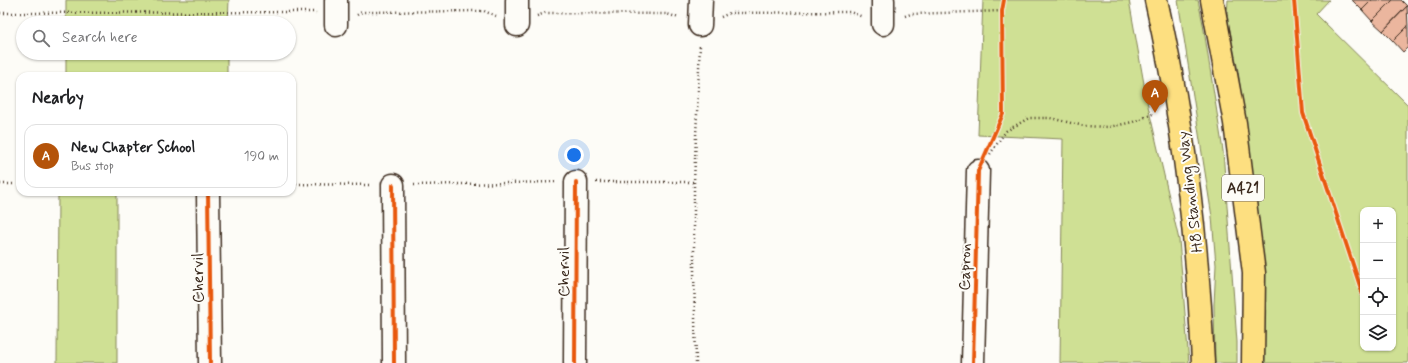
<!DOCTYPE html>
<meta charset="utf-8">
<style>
:root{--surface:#fff;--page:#f2f2f2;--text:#202124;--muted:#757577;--line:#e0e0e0;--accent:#b45309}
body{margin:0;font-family:Mynerve,sans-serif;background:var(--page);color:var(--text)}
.controls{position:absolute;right:12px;bottom:12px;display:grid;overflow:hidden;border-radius:8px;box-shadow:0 1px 3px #0004}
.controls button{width:36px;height:36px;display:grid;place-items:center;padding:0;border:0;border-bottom:1px solid var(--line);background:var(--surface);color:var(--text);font:20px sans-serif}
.you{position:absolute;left:574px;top:155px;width:14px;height:14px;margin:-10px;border:3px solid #fff;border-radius:50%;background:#1a73e8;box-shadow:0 0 0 6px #1a73e833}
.badge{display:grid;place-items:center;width:26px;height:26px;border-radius:50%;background:var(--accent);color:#fff;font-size:13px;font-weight:700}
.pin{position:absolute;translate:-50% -33px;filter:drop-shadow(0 1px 2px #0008)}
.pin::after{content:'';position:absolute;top:21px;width:14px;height:12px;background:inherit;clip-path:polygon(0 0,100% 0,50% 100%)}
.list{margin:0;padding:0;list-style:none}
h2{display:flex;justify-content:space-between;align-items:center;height:52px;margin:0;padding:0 16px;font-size:17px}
h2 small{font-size:13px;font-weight:400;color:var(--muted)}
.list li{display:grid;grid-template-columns:26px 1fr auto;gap:12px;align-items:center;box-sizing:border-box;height:64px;margin:0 8px 8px;padding:0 8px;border:1px solid var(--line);border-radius:12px}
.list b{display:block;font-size:15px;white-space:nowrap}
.list p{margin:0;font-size:13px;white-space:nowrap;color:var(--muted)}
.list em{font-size:13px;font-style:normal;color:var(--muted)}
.icon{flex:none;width:22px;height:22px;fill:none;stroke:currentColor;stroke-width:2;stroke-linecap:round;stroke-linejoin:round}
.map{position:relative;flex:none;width:1408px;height:363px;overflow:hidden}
.search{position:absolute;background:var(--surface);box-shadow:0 1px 3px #0004;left:16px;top:16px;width:280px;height:44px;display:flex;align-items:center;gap:10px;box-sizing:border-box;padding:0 14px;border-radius:22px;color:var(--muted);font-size:15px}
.panel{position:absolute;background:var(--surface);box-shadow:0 1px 3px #0004;left:16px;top:72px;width:280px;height:124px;border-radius:12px}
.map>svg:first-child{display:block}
.green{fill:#cfe094;stroke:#858559;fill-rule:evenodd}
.building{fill:#ebb69e;stroke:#3b2a1e}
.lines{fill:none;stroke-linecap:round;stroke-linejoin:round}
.minor-casing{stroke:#3b2a1e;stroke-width:25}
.trunk-casing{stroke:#3b2a1e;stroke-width:25}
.path{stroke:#3b2a1e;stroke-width:2.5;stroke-dasharray:1 3;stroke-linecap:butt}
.minor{stroke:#fdfcf7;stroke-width:22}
.trunk{stroke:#fddf80;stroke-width:22}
.cycleway-casing{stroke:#fdfcf7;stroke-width:6}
.cycleway{stroke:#e8590c;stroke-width:4}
.labels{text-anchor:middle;stroke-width:4;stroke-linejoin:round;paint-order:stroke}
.shield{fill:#fdfcf7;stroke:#75695f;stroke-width:1}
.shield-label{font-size:15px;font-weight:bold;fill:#3b2a1e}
.street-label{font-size:16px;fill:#3b2a1e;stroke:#fdfcf7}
</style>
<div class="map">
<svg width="1408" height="363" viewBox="0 0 1408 363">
<rect width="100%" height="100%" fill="#fdfcf7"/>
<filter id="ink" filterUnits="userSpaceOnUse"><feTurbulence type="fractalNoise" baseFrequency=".025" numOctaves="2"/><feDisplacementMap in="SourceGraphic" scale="8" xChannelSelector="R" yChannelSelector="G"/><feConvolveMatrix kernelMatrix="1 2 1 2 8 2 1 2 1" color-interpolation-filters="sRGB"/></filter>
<g filter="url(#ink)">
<path class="green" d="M66 0H229L228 23H66Z
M983 0H1129L1148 106 1179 240 1189 363H1060L1063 139 978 135Z
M1178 0H1198L1203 24 1223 151 1237 342V363H1215L1214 304 1216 265 1212 217Z
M1228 0H1329L1316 14 1408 105V363H1262L1248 146 1238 71 1227 16ZM1363 210H1393V348H1363Z
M66 53H227V76H66Z
M58 192H117V363H57Z"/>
<path class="building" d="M1352 0H1372L1362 10Z
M1372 0H1393L1372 21 1362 10Z
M1393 0H1401L1407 6 1383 31 1372 21Z
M1407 6 1408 26 1393 41 1383 31Z
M1408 26V47L1403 52 1393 41Z"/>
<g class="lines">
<g class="minor-casing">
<path id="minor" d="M336 0V25
M883 0V24
M517 25V0
M700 25 701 0
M393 185 394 363
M208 192 210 363
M575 363 576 182
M973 363 978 171"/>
</g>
<g class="trunk-casing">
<path id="trunk" d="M1156 0C1183 119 1198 241 1203 363
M1212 0 1235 123 1254 273 1253 363"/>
</g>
<path class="path" d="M0 13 313 12 316 13
M357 15 362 12 484 11 496 16
M537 16 545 13 667 14 679 18
M905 16 911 14 1002 11
M721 17 730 13 850 12 863 17
M990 154 1006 131 1029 118H1050L1084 126 1109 127 1133 122 1155 113
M596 182H694
M0 184H20
M292 184 371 185
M414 185 555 182
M696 363 694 271V182L700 45"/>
<use href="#minor" class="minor"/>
<use href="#trunk" class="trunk"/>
<g class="cycleway-casing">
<path id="cycleway" d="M1294 0 1303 113 1363 295
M393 185 394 363
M208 192 210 363
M575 363 576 182
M973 363 978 171 1003 114 1002 11 1004 0"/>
</g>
<use href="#cycleway" class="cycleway"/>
</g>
</g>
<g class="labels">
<rect class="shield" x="1222" y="175" width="42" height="26" rx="3"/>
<g class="shield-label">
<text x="1243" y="193">A421</text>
</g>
<g class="street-label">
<text transform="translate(1189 192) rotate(-97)" y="6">H8 Standing Way</text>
<text transform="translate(964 267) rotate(-89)" y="6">Capron</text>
<text transform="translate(563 272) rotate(-90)" y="6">Chervil</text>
<text transform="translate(197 278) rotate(-91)" y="6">Chervil</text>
</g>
</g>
</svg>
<div class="controls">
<button>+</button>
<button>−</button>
<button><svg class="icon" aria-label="locate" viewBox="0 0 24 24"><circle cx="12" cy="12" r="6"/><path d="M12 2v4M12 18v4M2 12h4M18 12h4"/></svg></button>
<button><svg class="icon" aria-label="layers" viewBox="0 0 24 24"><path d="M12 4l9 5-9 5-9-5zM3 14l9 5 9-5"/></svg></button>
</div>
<div class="you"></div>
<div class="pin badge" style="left:1155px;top:113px">A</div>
<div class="search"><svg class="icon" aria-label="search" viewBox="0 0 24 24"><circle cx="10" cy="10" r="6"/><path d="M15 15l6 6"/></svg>Search here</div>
<section class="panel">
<h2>Nearby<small></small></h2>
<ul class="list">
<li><span class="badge">A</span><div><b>New Chapter School</b><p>Bus stop</p></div><em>190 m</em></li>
</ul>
</section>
</div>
